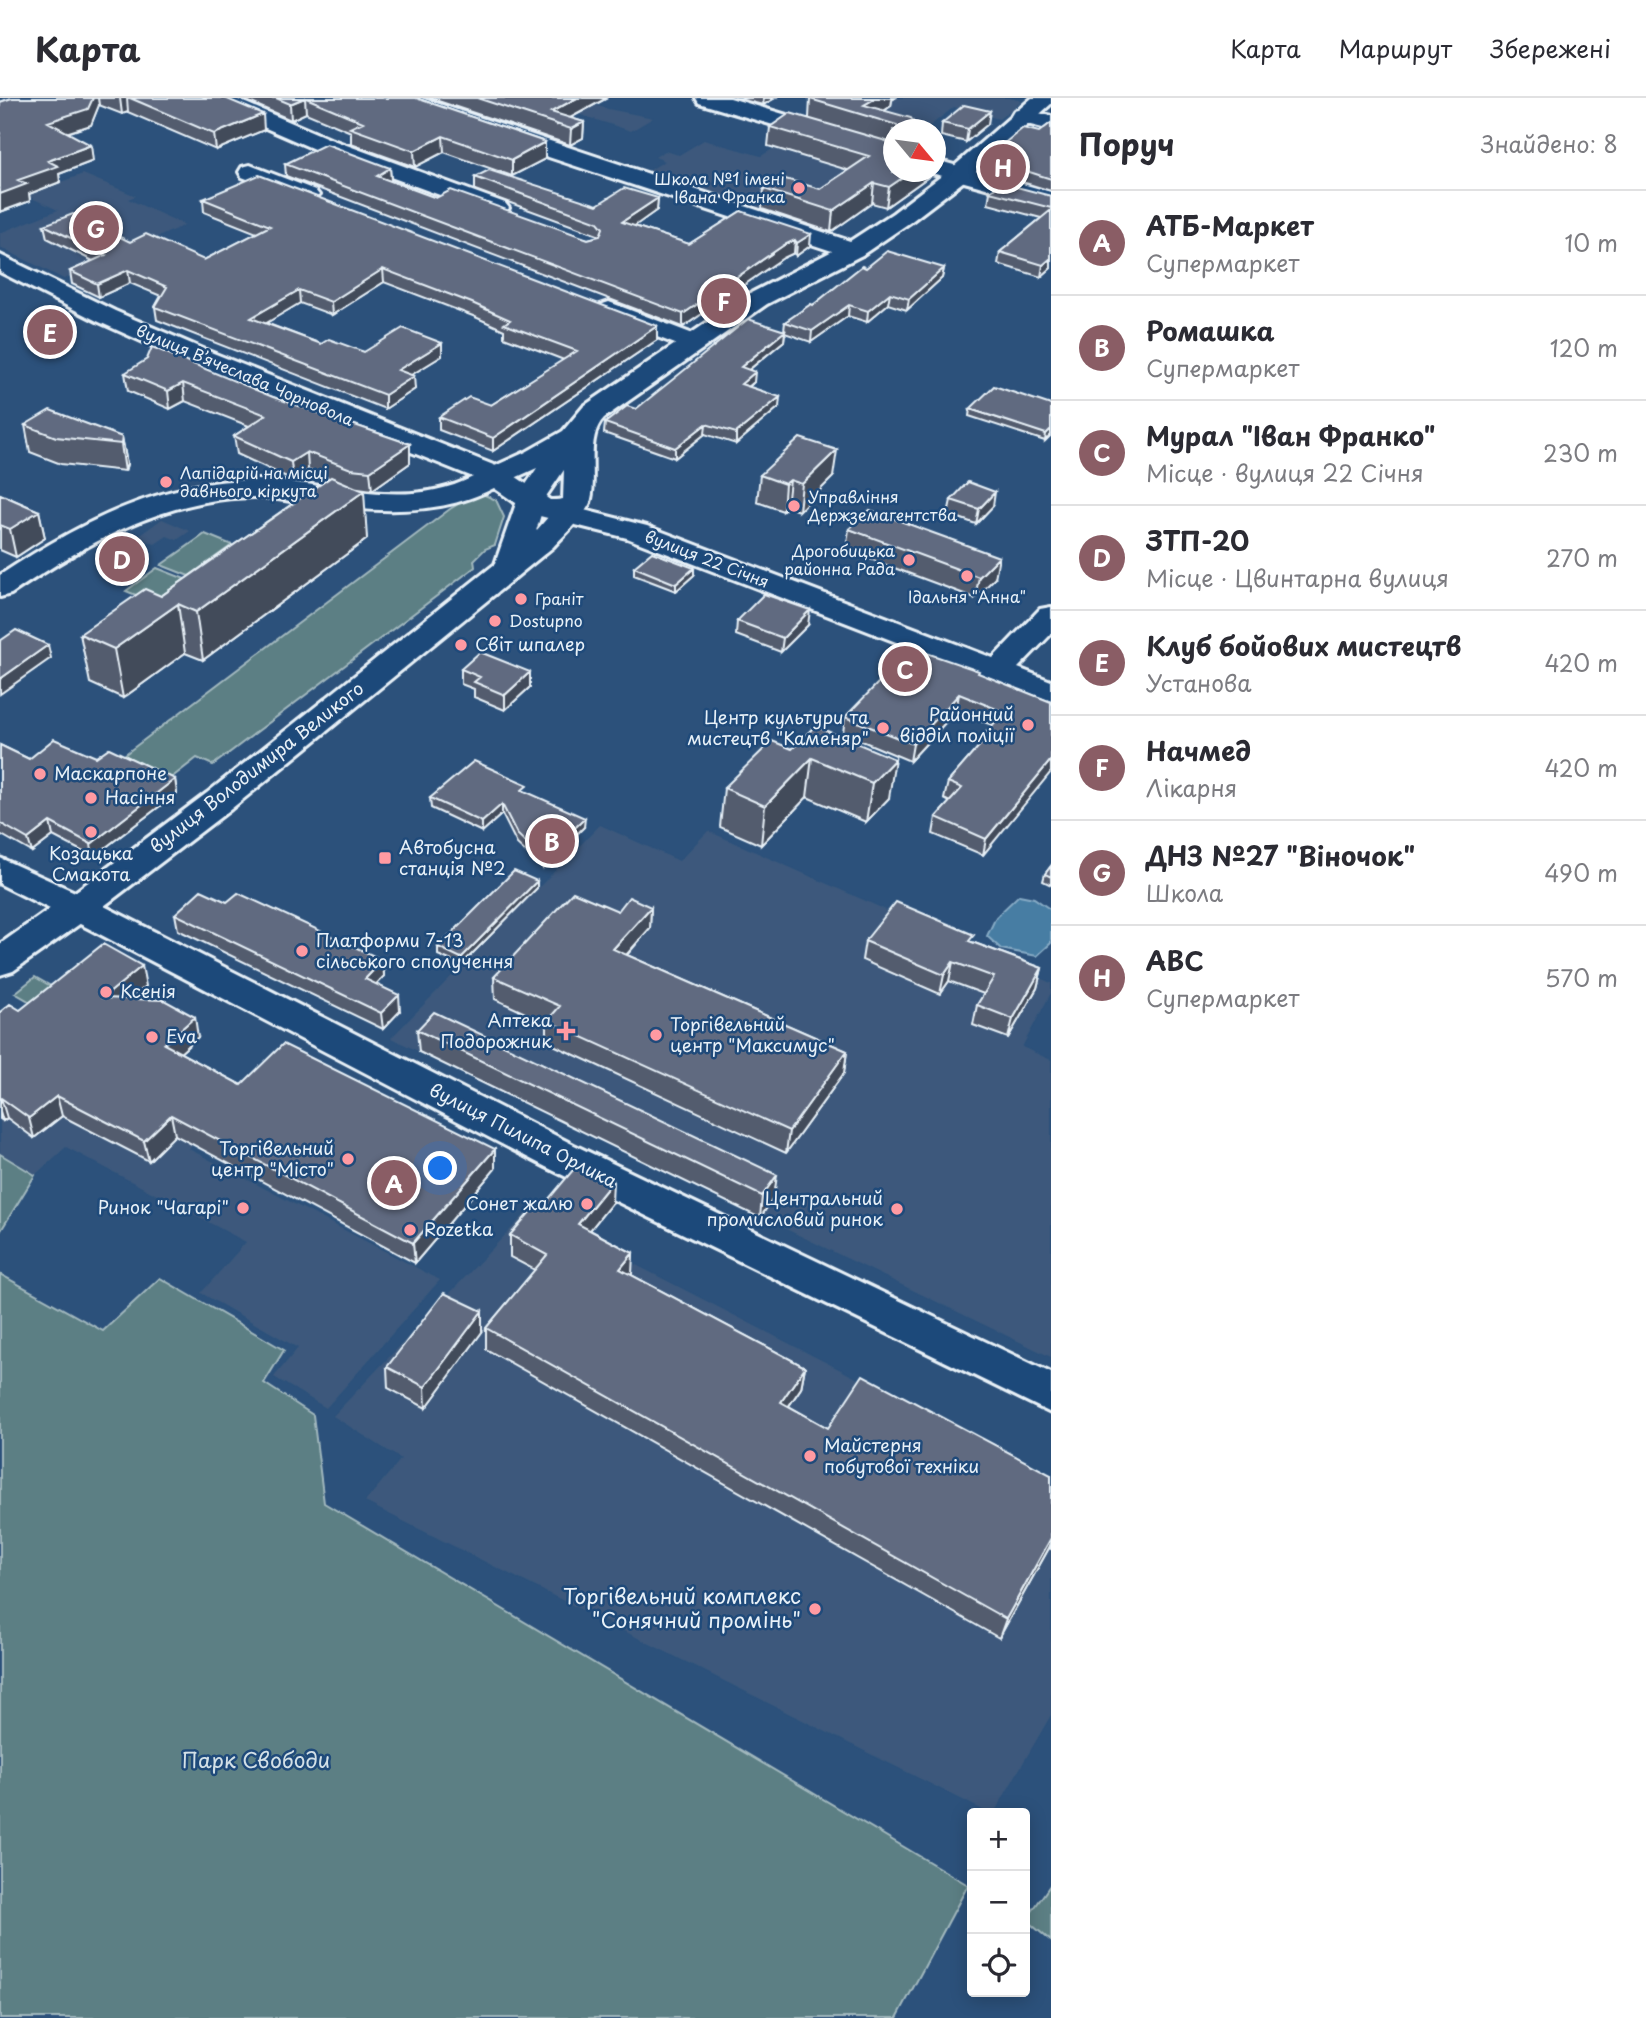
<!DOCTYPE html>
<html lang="uk">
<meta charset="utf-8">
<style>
:root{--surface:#fff;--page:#f7f7f7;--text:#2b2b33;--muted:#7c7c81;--line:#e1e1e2;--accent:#8a5d65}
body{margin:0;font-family:"Playpen Sans",sans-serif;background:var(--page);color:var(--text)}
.controls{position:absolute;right:21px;bottom:21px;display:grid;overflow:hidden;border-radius:7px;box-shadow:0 4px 18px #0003}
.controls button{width:63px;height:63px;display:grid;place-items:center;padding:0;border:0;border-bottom:2px solid var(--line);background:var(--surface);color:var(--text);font:35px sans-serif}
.compass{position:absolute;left:883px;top:21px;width:63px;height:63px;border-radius:50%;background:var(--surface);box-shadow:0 4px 18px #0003;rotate:119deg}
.you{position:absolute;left:441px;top:1071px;width:24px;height:24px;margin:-18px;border:5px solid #fff;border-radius:50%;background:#1a73e8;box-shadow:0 0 0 10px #1a73e833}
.badge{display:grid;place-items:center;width:46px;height:46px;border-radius:50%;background:var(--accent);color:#fff;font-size:23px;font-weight:700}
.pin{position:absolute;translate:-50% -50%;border:4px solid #fff;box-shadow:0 2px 7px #0006}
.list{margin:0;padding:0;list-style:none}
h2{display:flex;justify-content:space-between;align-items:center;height:91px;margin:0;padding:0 28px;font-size:30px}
h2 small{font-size:23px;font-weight:400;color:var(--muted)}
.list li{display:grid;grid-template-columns:46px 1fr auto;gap:21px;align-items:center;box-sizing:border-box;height:105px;padding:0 28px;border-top:2px solid var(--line)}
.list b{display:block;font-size:26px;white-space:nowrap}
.list p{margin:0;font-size:23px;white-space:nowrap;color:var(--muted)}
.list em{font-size:23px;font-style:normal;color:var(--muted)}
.icon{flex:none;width:38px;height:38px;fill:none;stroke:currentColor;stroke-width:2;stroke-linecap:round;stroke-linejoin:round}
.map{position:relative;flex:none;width:1051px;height:1920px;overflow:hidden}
header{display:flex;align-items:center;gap:42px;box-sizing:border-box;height:98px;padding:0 35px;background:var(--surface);border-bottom:2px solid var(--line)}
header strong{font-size:33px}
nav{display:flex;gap:38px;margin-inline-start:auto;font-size:24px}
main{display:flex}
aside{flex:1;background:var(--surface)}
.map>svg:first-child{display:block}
.built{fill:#3c597c}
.green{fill:#5b7f84;stroke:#a2b8be;stroke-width:2}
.water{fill:#467da3;stroke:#87abc5;stroke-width:2}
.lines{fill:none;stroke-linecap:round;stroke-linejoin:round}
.minor-casing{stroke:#e8f1f8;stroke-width:6}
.major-casing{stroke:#e8f1f8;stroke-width:6}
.minor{fill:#1f4a7a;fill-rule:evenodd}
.major{fill:#1f4a7a;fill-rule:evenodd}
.wall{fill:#535c6e;stroke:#e8f1f8;stroke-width:2}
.shaded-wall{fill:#434b5a;stroke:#e8f1f8;stroke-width:2}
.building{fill:#606b80;stroke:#e8f1f8;stroke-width:2}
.poi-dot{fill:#ff9aa2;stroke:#1f4a7a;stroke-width:2.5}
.labels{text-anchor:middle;stroke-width:5;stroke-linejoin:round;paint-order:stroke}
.far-poi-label{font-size:16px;fill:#e8f1f8;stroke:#1f4a7a;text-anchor:start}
.far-street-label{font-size:16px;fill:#e8f1f8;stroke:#1f4a7a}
.poi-label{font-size:18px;fill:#e8f1f8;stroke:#1f4a7a;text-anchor:start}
.street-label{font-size:18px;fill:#e8f1f8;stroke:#1f4a7a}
.near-poi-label{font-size:21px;fill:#e8f1f8;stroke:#1f4a7a;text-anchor:end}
.near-park-label{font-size:21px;fill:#d3e0e7;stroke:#1f4a7a}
</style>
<header>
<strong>Карта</strong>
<nav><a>Карта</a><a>Маршрут</a><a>Збережені</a></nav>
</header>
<main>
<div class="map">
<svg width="1051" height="1920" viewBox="0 0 1051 1920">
<rect width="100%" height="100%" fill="#2c517b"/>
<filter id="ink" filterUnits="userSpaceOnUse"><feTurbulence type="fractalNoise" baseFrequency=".0143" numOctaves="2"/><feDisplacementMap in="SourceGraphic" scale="14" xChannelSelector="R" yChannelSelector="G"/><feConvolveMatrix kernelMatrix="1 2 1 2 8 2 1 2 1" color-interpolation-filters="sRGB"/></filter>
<g filter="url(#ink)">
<path class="built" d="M571 0 608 11 653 20 631 33 578 16 571 20 539 9Z
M818 0H1010L1022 3 999 21 954 9 926 31Z
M801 34 894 74 886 109 871 105 830 134 643 76 665 63 655 59 665 53 679 57 704 42 761 58Z
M83 76 136 98 128 101 185 127 64 181 0 149V135L58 112 25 97Z
M162 421 190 433 177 442 167 438 155 446 137 439Z
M600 727 679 763 708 733 1051 885V895L1022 949 1051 962V1259L391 940Z
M0 988 218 1022 189 1051 440 1182 326 1310 274 1279 298 1250 201 1195 246 1144 66 1049 35 1077 0 1056Z
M529 1112 1051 1380V1617L994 1715H989L365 1404 401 1361 333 1318Z"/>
<path class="green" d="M478 394 496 402 504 419 495 447 485 451 474 462 475 469 213 667 197 660 171 680 124 657 450 411Z
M205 436 232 447 189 478 161 467Z
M157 470 185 481 153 504 126 493Z
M35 879 54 890 34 906 15 895Z
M0 1056 35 1077 0 1134Z
M0 1176 103 1233 160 1180 284 1252 264 1285 313 1317 324 1405 968 1787 897 1920H0Z
M1051 1786V1843L1026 1822Z"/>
<path class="water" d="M1019 797 1034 800 1051 812V845L1037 858 1001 851 987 838 996 819Z"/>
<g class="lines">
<g class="minor-casing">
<path id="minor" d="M205 0H234L330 41 505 105 509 110 505 115H489L314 51 208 5Z
M390 0H421L862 147 865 152 862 157 853 159 844 157 440 23 393 5Z
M696 0H730L894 49V63L699 5Z
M1022 11 1051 18V32L1014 23 1011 18 1014 13Z
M936 62 1051 94V108L928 74H936Z
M250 67 315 92 319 97 315 102 307 104 242 79 239 74 242 69Z
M0 157 115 213 208 253 506 372 550 402C562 403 571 397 584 400L588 406 584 412 647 428 993 560 1040 511 1051 509V536L1018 570 1051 583V604L627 440 532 416 494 390C438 419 373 414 312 406 293 404 274 399 254 399 162 400 84 447 11 496L0 499V477C77 426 163 381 257 382 329 383 404 414 473 379L190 265 97 223 0 174Z
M609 204 701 239 705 244 701 249 692 252 683 249 600 217 596 212 600 207Z
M78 797 91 800 96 809 91 818 13 873 0 877V846L65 800Z"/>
</g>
<g class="major-casing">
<path id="major" d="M1032 0H1051V6L968 80 909 125 862 157 767 206 604 320C585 340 597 376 591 401 589 414 563 438 553 449L231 711 104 808 574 1047 1051 1275V1315L546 1069 88 830 0 786V760L75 794 207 695 495 466 519 397 537 370 506 384 496 386 486 384 482 378 486 372 526 354 563 333 584 308 749 196 844 147 893 115 952 70ZM564 372 563 402 536 433 547 397Z"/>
</g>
<use href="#minor" class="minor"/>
<use href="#major" class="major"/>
</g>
<path class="wall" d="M12 0H225L264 32 216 52 128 14 122 16 99 7 91 27 67 35 93 63 59 76 60 84 29 96 30 103 0 114V4Z
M240 0H416L545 44V61L512 78 444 54 415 69 351 46V34L306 15 291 22Z
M429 0H607L570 20 584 24 583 40 570 47Z
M735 0H775L763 7Z
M812 0H895L892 2 891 8 884 13 918 32H893V74H931V77L886 109 872 105 831 134 762 111 764 91H820L848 72 768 48 770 29 809 20 810 1Z
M942 25 988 26 966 44 941 38Z
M1051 25V93L984 72 986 60 1039 34Z
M285 66 390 70 391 82 390 83 436 100 588 141 599 138 598 137 475 92V79L597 107 658 100 657 112 634 128 689 146 741 113 810 148 796 158 794 155 783 160 683 229 286 78Z
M990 94 1051 98V170L1041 179 998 166 1000 154 1041 120 988 106Z
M203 101 657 228V242L493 353 439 332V319L491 307 564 262 504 239V232L473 218 384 184 332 217 300 205 266 225 321 246 364 254 442 245V258L411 277 415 291 385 311 157 222 155 209 161 198 130 185 99 199 72 186 70 173 93 163 47 140 44 127 130 144 204 162 257 135 204 114Z
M866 170H944L942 180 907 212 888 206 867 224 848 218 811 244 785 235 784 243 749 272 754 284 749 289 779 309 736 346 705 336 675 360 604 335 605 325 636 311 784 233 785 224 813 207Z
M125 275 273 299 410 346V365L372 392 358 390 367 441 203 562 185 555 123 600 90 585 80 536 161 498 329 380 308 372 293 382 237 356 234 338 249 328 185 303 170 311 128 293Z
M970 311 1051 337 1045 343 969 318Z
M25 327 122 339 127 366 125 373 61 366 30 354Z
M760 377 833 379 799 413 787 409 783 413 757 404Z
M0 396 39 413 45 440 16 459 0 452Z
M951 402 993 408 976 426 948 416Z
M849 431 995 480 975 500 846 452Z
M634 469 694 477 676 493 634 477Z
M737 523 808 527 781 554 736 537Z
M461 571 530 574V589L505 612 474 599V591L461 586Z
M979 576 1051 604 983 757 933 736 936 719 950 704 944 701 948 684 982 645 984 637 992 627 956 613 910 663 843 635 845 619Z
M815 628 889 700 866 724 807 699 761 747 720 729 724 690 792 651Z
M0 647 29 661 96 659 175 681 177 695 93 759 53 738 32 754 0 736Z
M528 695 584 729 543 770 517 746 502 716 482 734 431 710 430 700Z
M1051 768V787L1043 783 1045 776Z
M537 790 461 867 438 857V849Z
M227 804 383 862 384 878 376 886 400 913 383 931 178 832 175 816Z
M651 809 650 830 627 857 847 953 844 975 786 1055 547 944V925L495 901 494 879 618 813Z
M865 843 972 844 1042 870 1037 890 1008 940 973 927 977 907 984 896 949 883 940 896 862 862Z
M146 888 130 901 198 939 180 955 241 987 495 1071 415 1165 175 1037 149 1063 62 1018 34 1040 7 1020 3 1023 0 1021V914L20 912Z
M417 932 774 1099 760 1120 419 954Z
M612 1105 590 1132 633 1155 631 1177 805 1269 801 1290 789 1308 828 1330 1051 1377V1451L1049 1450 999 1540 486 1251V1230L535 1172 510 1159V1137L543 1108Z
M482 1234 426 1310 388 1290 387 1269Z"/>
<path class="shaded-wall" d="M93 0H98L99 7 91 27 50 40 48 24Z
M120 0H127L128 14 122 16Z
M305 0 306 15 291 22 290 6Z
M577 0H607L557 27 551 14Z
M764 0H775L763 7Z
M876 0H895L892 2 891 8 873 20 864 7Z
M990 13 988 26 966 44 968 31Z
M263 16 264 32 216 52 214 36Z
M584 24 583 40 570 47 571 31Z
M443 38 444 54 415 69 414 53Z
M545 44V61L512 78V62Z
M91 47 93 63 59 76 60 84 29 96 30 103 0 114V96L18 82 48 63Z
M390 70 391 82 378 91 377 78Z
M911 74H931V77L886 109 889 89Z
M874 85 872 105 831 134 833 113Z
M658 100 657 112 622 137V124Z
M811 136 810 148 796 158 797 145Z
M795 142 794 155 783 160 683 229V216L784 147Z
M1051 160V170L1041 179 1043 167Z
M944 170 942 180 907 212 909 201Z
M383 171 384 184 332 217 331 204Z
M128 172 130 185 99 199 97 186Z
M299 192 300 205 253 233 251 220Z
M890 195 888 206 867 224 868 213Z
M849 207 848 218 811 244 812 233Z
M657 228V242L493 353V340Z
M785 233 784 243 740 279 741 269Z
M442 245V258L398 285V272Z
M755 274 754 284 740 296 741 286Z
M414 278 415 291 385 311V297Z
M183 285 185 303 170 311 168 293Z
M780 299 779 309 736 346V335Z
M706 326 705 336 675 360V350Z
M1051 331V337L1045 343 1046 336Z
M122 339 127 366 125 373 121 346Z
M410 346V365L372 392 370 373Z
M837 352 833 379 799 413 802 386Z
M307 354 308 372 293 382 291 364Z
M790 382 787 409 783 413 785 386Z
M364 393 367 441 203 562 196 514Z
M995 394 993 408 976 426 979 411Z
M39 413 45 440 16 459 10 431Z
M999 459 995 480 975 500 979 479Z
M694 470V477L676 493V486Z
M178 506 185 555 123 600 114 551Z
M810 512 808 527 781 554 783 540Z
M48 547 51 560 0 596V581Z
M530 574V589L505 612V597Z
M959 596 956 613 910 663 913 646Z
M812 660 807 699 761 747 765 708Z
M895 661 889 700 866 724 872 685Z
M1051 662V674L983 757 986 741Z
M175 681 177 695 93 759 91 746Z
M502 706V716L482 734V724Z
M585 720 584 729 543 770V761Z
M50 724 53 738 32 754 28 741Z
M537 783V790L461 867V860Z
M651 809 650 830 612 873 613 851Z
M383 862 384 878 366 897 365 881Z
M953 864 949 883 940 896 944 877Z
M142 868 146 888 107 920 103 900Z
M1042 870 1037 890 1008 940 1013 921Z
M399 897 400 913 383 931 381 915Z
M195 919 198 939 168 966 164 946Z
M847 953 844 975 786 1055 789 1033Z
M57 998 62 1018 34 1040 29 1020Z
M1 1000 7 1020 3 1023 0 1013V1001Z
M171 1017 175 1037 149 1063 144 1043Z
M495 1051V1071L415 1165 413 1145Z
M777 1077 774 1099 760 1120 762 1098Z
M613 1083 612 1105 578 1147V1126Z
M633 1155 632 1176 618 1193 620 1171Z
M482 1213V1234L426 1310 425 1289Z
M805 1269 801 1290 777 1325 781 1304Z
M1051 1440V1445L1049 1450 999 1540 1006 1521Z"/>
<path class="building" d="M12 0H93L88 11 48 24 91 47 48 63 58 68 18 82 27 86 0 96V4Z
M130 0H225L263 16 214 36Z
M276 0H304L290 6Z
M306 0H416L545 44 512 62 443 38 414 53 350 30 363 24Z
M477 0H577L551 14 584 24 571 31Z
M812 0H876L864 7 911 20 918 32H898L897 27 810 1Z
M964 7 990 13 968 31 942 25Z
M790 15 893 45V74H911L889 89 874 85 833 113 764 91 782 80 820 91 869 58 770 29Z
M1051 25V81L986 60 1023 30 1039 34Z
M326 46 390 70 377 78 436 100 451 92 588 141 600 138 603 130 598 124 475 79 489 72 597 107 624 90 658 100 622 124 689 146 741 113 811 136 797 145 795 142 784 147 683 216 285 66Z
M259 77 657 228 493 340 439 319 469 299 491 307 577 253 504 226 510 222 472 205 383 171 331 204 299 192 251 220 321 246 329 241 364 254 403 230 442 245 398 272 414 278 385 297 155 209 167 189 128 172 97 186 70 173 106 157 44 127 73 116 130 144 146 136 204 162 270 128 203 101Z
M1001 85 1051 98V110L990 94Z
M1051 112V160L1043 167 1000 154Z
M887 153 944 170 909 201 890 195 868 213 849 207 812 233 785 224 811 206 813 207 862 168 866 170Z
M748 221 785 233 741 269 755 274 741 286 780 299 736 335 706 326 675 350 605 325 627 308 636 311Z
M152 249 273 299 410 346 370 373 351 371 307 354 291 364 234 338 266 317 183 285 168 293 125 275 147 261Z
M994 288 1051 307V331L1046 336 970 311Z
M50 312 122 339 121 346 56 339 25 327Z
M800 340 837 352 802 386 790 382 785 386 760 377Z
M331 379 364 393 196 514 178 506 114 551 80 536 145 491 161 498Z
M968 384 995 394 979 411 951 402Z
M0 396 39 413 10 431 0 427Z
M870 412 999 459 979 479 849 431Z
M652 454 694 470 676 486 634 469Z
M764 496 810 512 783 540 737 523Z
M16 532 48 547 0 581V543Z
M912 550 979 573 978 575 1051 604V662L986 741 936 719 962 690 948 684 988 638 984 637 1004 614 959 596 913 646 845 619Z
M480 554 530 574 505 597 474 584 480 579 461 571Z
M815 628 895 661 872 685 812 660 765 708 724 690 772 643 792 651Z
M54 641 96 659 109 650 175 681 91 746 50 724 28 741 0 725V647L29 661Z
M474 663 528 687 522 692 585 720 543 761 517 736 502 706 482 724 430 700Z
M1051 768V779L1045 776Z
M514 773 537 783 461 860 438 849Z
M201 792 227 804 238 795 383 862 365 881 399 897 381 915 175 816Z
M573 794 618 813 629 799 651 809 613 851 847 953 789 1033 547 923 560 908 494 879Z
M896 804 974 837 969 843 1042 870 1013 921 977 907 994 879 953 864 944 877 865 843Z
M103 846 142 868 103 900 164 902 195 919 164 946 241 987 283 946 495 1051 413 1145 171 1017 144 1043 57 998 29 1020 1 1000 0 1001V914L10 906 20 912Z
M434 914 777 1077 762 1098 417 932Z
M578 1066 613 1083 578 1126 633 1155 620 1171 805 1269 781 1304 828 1330 863 1277 1051 1377V1440L1006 1521 486 1230 547 1157 510 1137 538 1105 543 1108Z
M444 1195 482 1213 425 1289 387 1269Z"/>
</g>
<g class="poi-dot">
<circle cx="799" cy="90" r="7"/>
<circle cx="166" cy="384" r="7"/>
<circle cx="794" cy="408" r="7"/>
<circle cx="909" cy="462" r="7"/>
<circle cx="967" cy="478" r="7"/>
<circle cx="521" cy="501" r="7"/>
<circle cx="495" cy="523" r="7"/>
<circle cx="461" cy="547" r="7"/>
<circle cx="1028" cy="627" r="7"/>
<circle cx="883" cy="630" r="7"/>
<circle cx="40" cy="676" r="7"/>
<circle cx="91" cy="700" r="7"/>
<circle cx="91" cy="734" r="7"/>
<rect x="378" y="753" width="14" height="14" rx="3.5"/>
<circle cx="302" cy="853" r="7"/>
<circle cx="106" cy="894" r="7"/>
<path d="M562.5 922.5h7v7h7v7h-7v7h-7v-7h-7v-7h7z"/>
<circle cx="656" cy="937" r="7"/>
<circle cx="152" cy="939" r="7"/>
<circle cx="348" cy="1061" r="7"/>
<circle cx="587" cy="1106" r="7"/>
<circle cx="243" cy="1110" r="7"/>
<circle cx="897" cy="1111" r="7"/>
<circle cx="410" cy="1132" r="7"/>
<circle cx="810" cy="1358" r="7"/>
<circle cx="815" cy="1511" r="7"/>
</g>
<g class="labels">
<g class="far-poi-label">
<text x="785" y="87" text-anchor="end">Школа №1 імені<tspan x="785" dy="18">Івана Франка</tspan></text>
<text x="180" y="381">Лапідарій на місці<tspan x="180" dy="18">давнього кіркута</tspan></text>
<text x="808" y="405">Управління<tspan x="808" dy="18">Держземагентства</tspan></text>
<text x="895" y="459" text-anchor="end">Дрогобицька<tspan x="895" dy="18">районна Рада</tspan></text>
<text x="967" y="505" text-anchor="middle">Ідальня "Анна"</text>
<text x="535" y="507">Граніт</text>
<text x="509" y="529">Dostupno</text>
</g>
<g class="far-street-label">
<text transform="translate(245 277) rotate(23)" y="6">вулиця Вʼячеслава Чорновола</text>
<text transform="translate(707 461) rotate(21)" y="6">вулиця 22 Січня</text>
</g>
<g class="poi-label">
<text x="475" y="553">Світ шпалер</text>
<text x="1014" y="623" text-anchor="end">Районний<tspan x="1014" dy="21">відділ поліції</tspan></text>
<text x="869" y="626" text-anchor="end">Центр культури та<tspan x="869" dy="21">мистецтв "Каменяр"</tspan></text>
<text x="54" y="682">Маскарпоне</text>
<text x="105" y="706">Насіння</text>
<text x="399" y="756">Автобусна<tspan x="399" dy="21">станція №2</tspan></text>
<text x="91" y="762" text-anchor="middle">Козацька<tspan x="91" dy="21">Смакота</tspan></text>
<text x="316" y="849">Платформи 7-13<tspan x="316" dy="21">сільського сполучення</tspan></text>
<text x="120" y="900">Ксенія</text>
<text x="552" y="929" text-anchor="end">Аптека<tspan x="552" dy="21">Подорожник</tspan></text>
<text x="670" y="933">Торгівельний<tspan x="670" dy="21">центр "Максимус"</tspan></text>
<text x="166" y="945">Eva</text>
<text x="334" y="1057" text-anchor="end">Торгівельний<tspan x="334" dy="21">центр "Місто"</tspan></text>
<text x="883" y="1107" text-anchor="end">Центральний<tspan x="883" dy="21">промисловий ринок</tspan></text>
<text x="573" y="1112" text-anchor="end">Сонет жалю</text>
<text x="229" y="1116" text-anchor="end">Ринок "Чагарі"</text>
<text x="424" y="1138">Rozetka</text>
<text x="824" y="1354">Майстерня<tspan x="824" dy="21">побутової техніки</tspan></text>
</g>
<g class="street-label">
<text transform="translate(257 670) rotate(-38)" y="6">вулиця Володимира Великого</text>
<text transform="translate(523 1038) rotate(27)" y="6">вулиця Пилипа Орлика</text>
</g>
<g class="near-poi-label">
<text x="801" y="1506">Торгівельний комплекс<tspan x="801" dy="24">"Сонячний промінь"</tspan></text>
</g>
<g class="near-park-label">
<text x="256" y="1670">Парк Свободи</text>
</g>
</g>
</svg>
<div class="controls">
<button>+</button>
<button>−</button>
<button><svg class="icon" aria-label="locate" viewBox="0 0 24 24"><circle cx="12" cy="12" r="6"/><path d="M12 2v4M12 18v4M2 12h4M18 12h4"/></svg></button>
</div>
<svg class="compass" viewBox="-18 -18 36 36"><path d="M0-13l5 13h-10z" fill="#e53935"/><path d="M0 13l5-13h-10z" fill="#7c7c81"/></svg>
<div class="you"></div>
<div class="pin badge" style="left:394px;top:1085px">A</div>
<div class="pin badge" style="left:552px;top:743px">B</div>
<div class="pin badge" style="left:905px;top:571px">C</div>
<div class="pin badge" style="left:122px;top:461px">D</div>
<div class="pin badge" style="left:50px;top:234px">E</div>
<div class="pin badge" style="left:724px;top:203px">F</div>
<div class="pin badge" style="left:96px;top:130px">G</div>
<div class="pin badge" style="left:1003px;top:69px">H</div>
</div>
<aside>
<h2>Поруч<small>Знайдено: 8</small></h2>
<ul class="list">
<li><span class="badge">A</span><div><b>АТБ-Маркет</b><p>Супермаркет</p></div><em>10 m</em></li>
<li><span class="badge">B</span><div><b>Ромашка</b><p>Супермаркет</p></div><em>120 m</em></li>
<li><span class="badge">C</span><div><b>Мурал &quot;Іван Франко&quot;</b><p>Місце · вулиця 22 Січня</p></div><em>230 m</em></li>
<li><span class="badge">D</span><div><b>ЗТП-20</b><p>Місце · Цвинтарна вулиця</p></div><em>270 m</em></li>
<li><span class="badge">E</span><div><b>Клуб бойових мистецтв</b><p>Установа</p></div><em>420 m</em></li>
<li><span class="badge">F</span><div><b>Начмед</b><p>Лікарня</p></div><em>420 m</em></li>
<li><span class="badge">G</span><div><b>ДНЗ №27 &quot;Віночок&quot;</b><p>Школа</p></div><em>490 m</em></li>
<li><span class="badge">H</span><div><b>ABC</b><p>Супермаркет</p></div><em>570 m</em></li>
</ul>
</aside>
</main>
